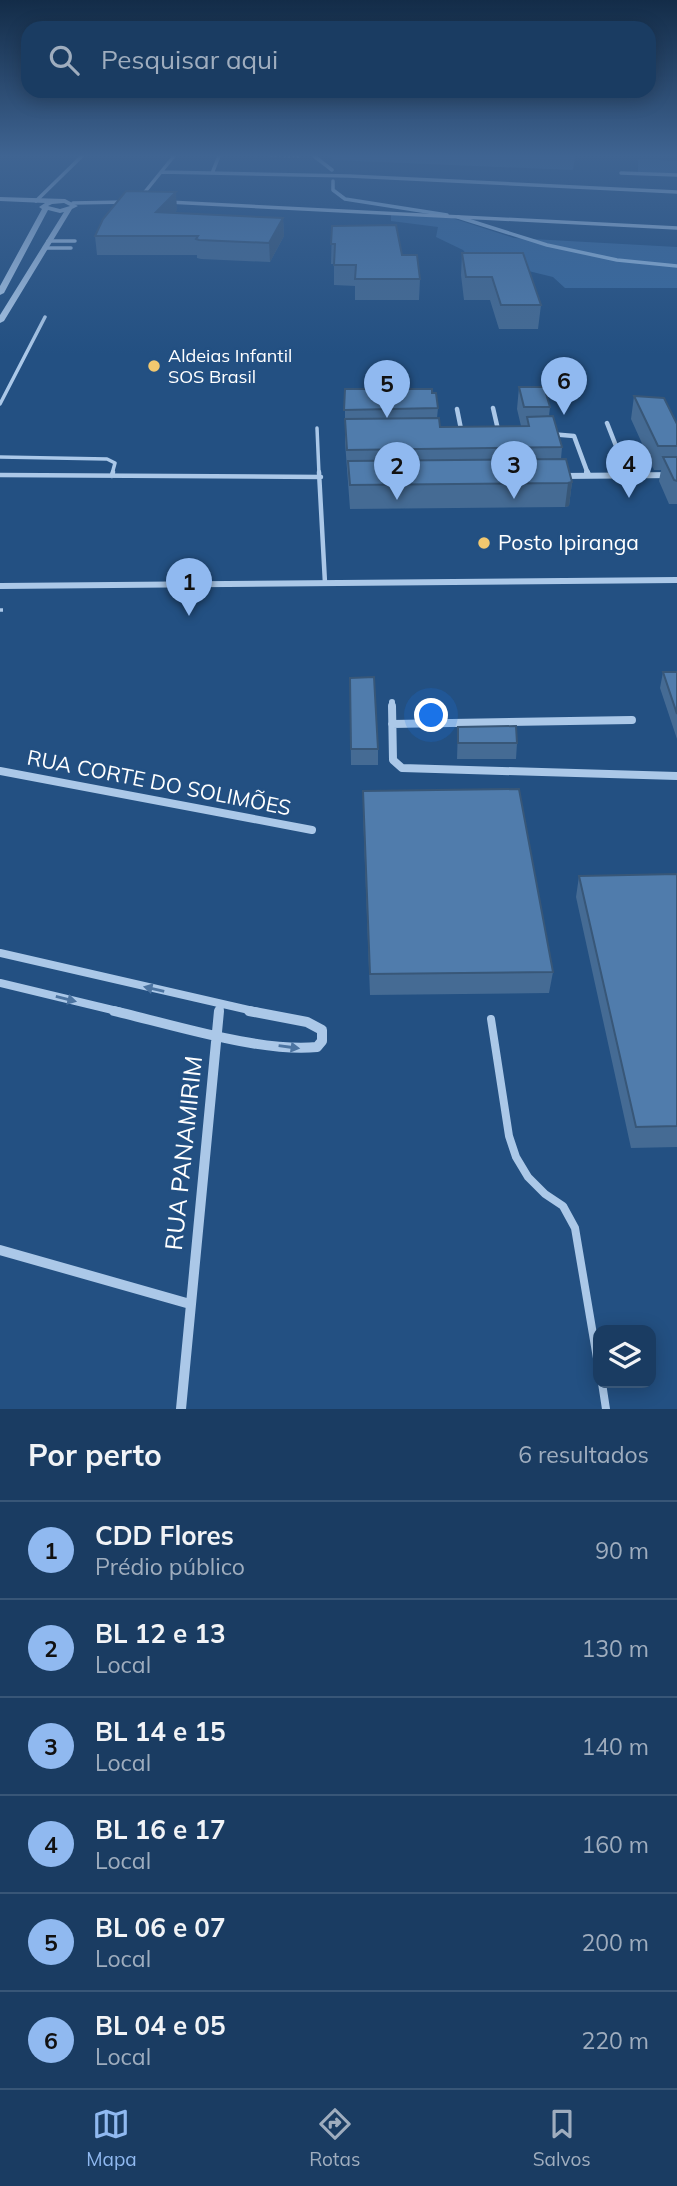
<!DOCTYPE html>
<html lang="pt">
<meta charset="utf-8">
<style>
:root{--surface:#1a3c62;--page:#27476b;--text:#f1f3f6;--muted:#9fadbe;--line:#385677;--accent:#90b9f0}
body{margin:0;font-family:Mulish,sans-serif;background:var(--page);color:var(--text)}
.controls{position:absolute;right:21px;bottom:21px;display:grid;overflow:hidden;border-radius:14px;box-shadow:0 4px 18px #0003}
.controls button{width:63px;height:63px;display:grid;place-items:center;padding:0;border:0;border-bottom:2px solid var(--line);background:var(--surface);color:var(--text);font:35px sans-serif}
.you{position:absolute;left:432px;top:716px;width:24px;height:24px;margin:-18px;border:5px solid #fff;border-radius:50%;background:#1a73e8;box-shadow:0 0 0 10px #1a73e833}
.badge{display:grid;place-items:center;width:46px;height:46px;border-radius:50%;background:var(--accent);color:#111;font-size:23px;font-weight:700}
.pin{position:absolute;translate:-50% -58px;filter:drop-shadow(0 2px 4px #0008)}
.pin::after{content:'';position:absolute;top:37px;width:24px;height:21px;background:inherit;clip-path:polygon(0 0,100% 0,50% 100%)}
.list{margin:0;padding:0;list-style:none}
h2{display:flex;justify-content:space-between;align-items:center;height:91px;margin:0;padding:0 28px;font-size:30px}
h2 small{font-size:23px;font-weight:400;color:var(--muted)}
.list li{display:grid;grid-template-columns:46px 1fr auto;gap:21px;align-items:center;box-sizing:border-box;height:98px;padding:0 28px;border-top:2px solid var(--line)}
.list b{display:block;font-size:26px;white-space:nowrap}
.list p{margin:0;font-size:23px;white-space:nowrap;color:var(--muted)}
.list em{font-size:23px;font-style:normal;color:var(--muted)}
.icon{flex:none;width:38px;height:38px;fill:none;stroke:currentColor;stroke-width:2;stroke-linecap:round;stroke-linejoin:round}
.map{position:relative;flex:none;width:677px;height:1409px;overflow:hidden}
.search{position:absolute;background:var(--surface);box-shadow:0 4px 18px #0003;left:21px;right:21px;top:21px;height:77px;display:flex;align-items:center;gap:18px;box-sizing:border-box;padding:0 24px;border-radius:21px;color:var(--muted);font-size:26px}
.sheet{height:679px;background:var(--surface)}
nav{display:flex;justify-content:space-around;align-items:center;box-sizing:border-box;height:98px;border-top:2px solid var(--line);background:var(--surface);font-size:19px;color:var(--muted)}
nav a{display:grid;justify-items:center;gap:4px}
nav .on{color:var(--accent)}
.map>svg:first-child{display:block}
.green{fill:#386aa0}
.lines{fill:none;stroke-linecap:round;stroke-linejoin:round}
.stream{stroke:#9fc3e8;stroke-width:3.5}
.path-far1{stroke:#abc8e8;stroke-width:2;stroke-dasharray:2 2.5;stroke-linecap:butt}
.path{stroke:#abc8e8;stroke-width:3.5;stroke-dasharray:3.5 4.5;stroke-linecap:butt}
.service-far2{stroke:#abc8e8;stroke-width:3.5}
.service-far1{stroke:#abc8e8;stroke-width:4.5}
.service{stroke:#abc8e8;stroke-width:8}
.minor-far4{stroke:#abc8e8;stroke-width:3.5}
.minor-far3{stroke:#abc8e8;stroke-width:4.5}
.minor-far2{stroke:#abc8e8;stroke-width:6}
.minor-far1{stroke:#abc8e8;stroke-width:8}
.minor{stroke:#abc8e8;stroke-width:10}
.tertiary{fill:#abc8e8;fill-rule:evenodd}
.wall{fill:#456b94}
.shaded-wall{fill:#385778}
.building{fill:#507cac;stroke:#385778;stroke-width:2}
.oneway{fill:#4c74a1}
.poi-dot{fill:#f2c86f;stroke:#235082;stroke-width:2.5}
.labels{text-anchor:middle;stroke-width:5;stroke-linejoin:round;paint-order:stroke}
.far-poi-label{font-size:18px;fill:#fff;stroke:#235082;text-anchor:start}
.poi-label{font-size:21px;fill:#fff;stroke:#235082;text-anchor:start}
.street-label{font-size:21px;fill:#fff;stroke:#235082}
.near-street-label{font-size:24px;fill:#fff;stroke:#235082}
</style>
<div class="map">
<svg width="677" height="1409" viewBox="0 0 677 1409">
<rect width="100%" height="100%" fill="#235082"/>
<path class="green" d="M328 156H575L573 170 333 160Z
M638 159 677 161V175L638 173Z
M391 214 452 218 514 238 677 247V288H565L553 277 468 256 463 250 436 237 438 227 391 221Z"/>
<g class="lines">
<path class="stream" d="M314 156 332 170
M333 181V190L345 199 447 215
M458 217 547 245 617 260 677 266"/>
<path class="path-far1" d="M270 156 301 157"/>
<path class="path" d="M0 610H3"/>
<path class="service-far2" d="M0 404 45 317
M317 428 319 474
M0 457 107 459 115 463 112 474"/>
<path class="service-far1" d="M319 472 325 583
M0 475 321 477
M112 476 113 472"/>
<path class="service" d="M491 1019 509 1136 516 1157 528 1177 545 1194 563 1206 575 1228 598 1364
M602 1383 606 1409"/>
<path class="minor-far4" d="M213 171 219 156
M161 172 349 176 677 192
M621 173 677 175
M140 198 174 156
M36 201 82 156
M168 202 677 228
M73 203 125 202
M48 241H75
M44 248H71"/>
<path class="minor-far3" d="M493 408 499 434
M457 409 462 434
M607 423 627 474
M550 434 574 436 588 474"/>
<path class="minor-far2" d="M587 472 588 475
M626 472 627 475
M562 476 677 475
M392 702V708"/>
<path class="minor-far1" d="M392 706 393 760 402 768 677 776
M392 724 632 720
M0 771 312 830
M0 953 258 1012
M0 983 121 1012
M219 1012 220 1005"/>
<path class="minor" d="M114 1011C171 1024 261 1053 317 1047L322 1041V1030L307 1022 249 1011
M0 1250 190 1304
M181 1409 219 1011"/>
<path class="tertiary" d="M0 197 65 199 78 206 72 209 4 321 0 323V315L64 212 60 213 48 210 4 293 0 295V286L42 209 39 207 45 203 0 201ZM64 203 70 206 60 209 48 206 52 204Z
M677 577V583L0 589V583Z"/>
</g>
<path class="wall" d="M177 210 174 213 283 218 284 236 270 262 201 259 197 258V255H97L95 236Z
M332 226 402 255 420 279 419 300H355V286L334 285V264H331Z
M462 253 541 305 538 329H499L490 300H464L461 275Z
M519 387 550 407 549 416 562 447 561 459 572 482 569 506 565 507 350 509 345 442V389L432 393 438 408 437 418 440 427 521 426 517 409Z
M634 396 677 424V504H669L659 481 661 470H654L631 419Z
M663 672H677V739L660 688Z
M350 678 378 749V765H351Z
M458 727 517 743 516 759H457Z
M363 791 553 972 549 993 370 995 363 812Z
M677 874V1147L631 1148 576 897 579 876Z"/>
<path class="shaded-wall" d="M176 192 177 210 158 230 156 212Z
M283 218 284 236 270 262 269 243Z
M572 482 569 506 565 507 568 483Z"/>
<path class="building" d="M126 191 176 192 156 212 283 218 269 243 199 240 196 239 198 236H95L103 219Z
M396 225 402 255H417L420 279H355L356 265H334L335 244H331L332 226Z
M462 253H523L541 305H501L492 277H466Z
M519 387H544L550 407H524Z
M345 389H432V393H436L438 408 344 410Z
M634 396 664 398 677 424V446H658Z
M553 416 562 447 347 450 345 419 439 418 440 427 529 426 527 417Z
M663 457H677V481L674 480Z
M566 459 572 482 568 483 350 485 348 461Z
M663 672H677V714Z
M374 677 378 749H351L350 678Z
M516 726 517 743H458V727Z
M519 789 553 972 370 974 363 791Z
M677 874V1126L636 1127 579 876Z"/>
<defs><path id="oneway-solid" d="M-6-.8H1V-3.2L6.5 0L1 3.2V.8H-6Z" transform="scale(1.75)"/></defs>
<g class="oneway">
<use href="#oneway-solid" transform="translate(154 989) rotate(-167)"/>
<use href="#oneway-solid" transform="translate(66 999) rotate(14)"/>
<use href="#oneway-solid" transform="translate(289 1047) rotate(8)"/>
</g>
<linearGradient id="sky" x2="0" y2="1"><stop stop-color="#132c48"/><stop offset="0.44" stop-color="#3f6492"/><stop offset="1" stop-color="#3f6492" stop-opacity="0"/></linearGradient>
<rect width="677" height="354" fill="url(#sky)"/>
<g class="poi-dot">
<circle cx="154" cy="366" r="7"/>
<circle cx="484" cy="543" r="7"/>
</g>
<g class="labels">
<g class="far-poi-label">
<text x="168" y="362">Aldeias Infantil<tspan x="168" dy="21">SOS Brasil</tspan></text>
</g>
<g class="poi-label">
<text x="498" y="550">Posto Ipiranga</text>
</g>
<g class="street-label">
<text transform="translate(159 783) rotate(11)" y="7">RUA CORTE DO SOLIMÕES</text>
</g>
<g class="near-street-label">
<text transform="translate(184 1153) rotate(-84)" y="8">RUA PANAMIRIM</text>
</g>
</g>
</svg>
<div class="controls">
<button><svg class="icon" aria-label="layers" viewBox="0 0 24 24"><path d="M12 4l9 5-9 5-9-5zM3 14l9 5 9-5"/></svg></button>
</div>
<div class="you"></div>
<div class="pin badge" style="left:189px;top:616px">1</div>
<div class="pin badge" style="left:397px;top:500px">2</div>
<div class="pin badge" style="left:514px;top:499px">3</div>
<div class="pin badge" style="left:629px;top:498px">4</div>
<div class="pin badge" style="left:387px;top:418px">5</div>
<div class="pin badge" style="left:564px;top:415px">6</div>
<div class="search"><svg class="icon" aria-label="search" viewBox="0 0 24 24"><circle cx="10" cy="10" r="6"/><path d="M15 15l6 6"/></svg>Pesquisar aqui</div>
</div>
<section class="sheet">
<h2>Por perto<small>6 resultados</small></h2>
<ul class="list">
<li><span class="badge">1</span><div><b>CDD Flores</b><p>Prédio público</p></div><em>90 m</em></li>
<li><span class="badge">2</span><div><b>BL 12 e 13</b><p>Local</p></div><em>130 m</em></li>
<li><span class="badge">3</span><div><b>BL 14 e 15</b><p>Local</p></div><em>140 m</em></li>
<li><span class="badge">4</span><div><b>BL 16 e 17</b><p>Local</p></div><em>160 m</em></li>
<li><span class="badge">5</span><div><b>BL 06 e 07</b><p>Local</p></div><em>200 m</em></li>
<li><span class="badge">6</span><div><b>BL 04 e 05</b><p>Local</p></div><em>220 m</em></li>
</ul>
</section>
<nav>
<a class="on"><svg class="icon" aria-label="map" viewBox="0 0 24 24"><path d="M3 6l6-2 6 2 6-2v14l-6 2-6-2-6 2zM9 4v14M15 6v14"/></svg>Mapa</a>
<a><svg class="icon" aria-label="directions" viewBox="0 0 24 24"><path d="M12 3l9 9-9 9-9-9zM9 14v-3h6M13 9l2 2-2 2"/></svg>Rotas</a>
<a><svg class="icon" aria-label="saved" viewBox="0 0 24 24"><path d="M7 4h10v16l-5-4-5 4z"/></svg>Salvos</a>
</nav>
